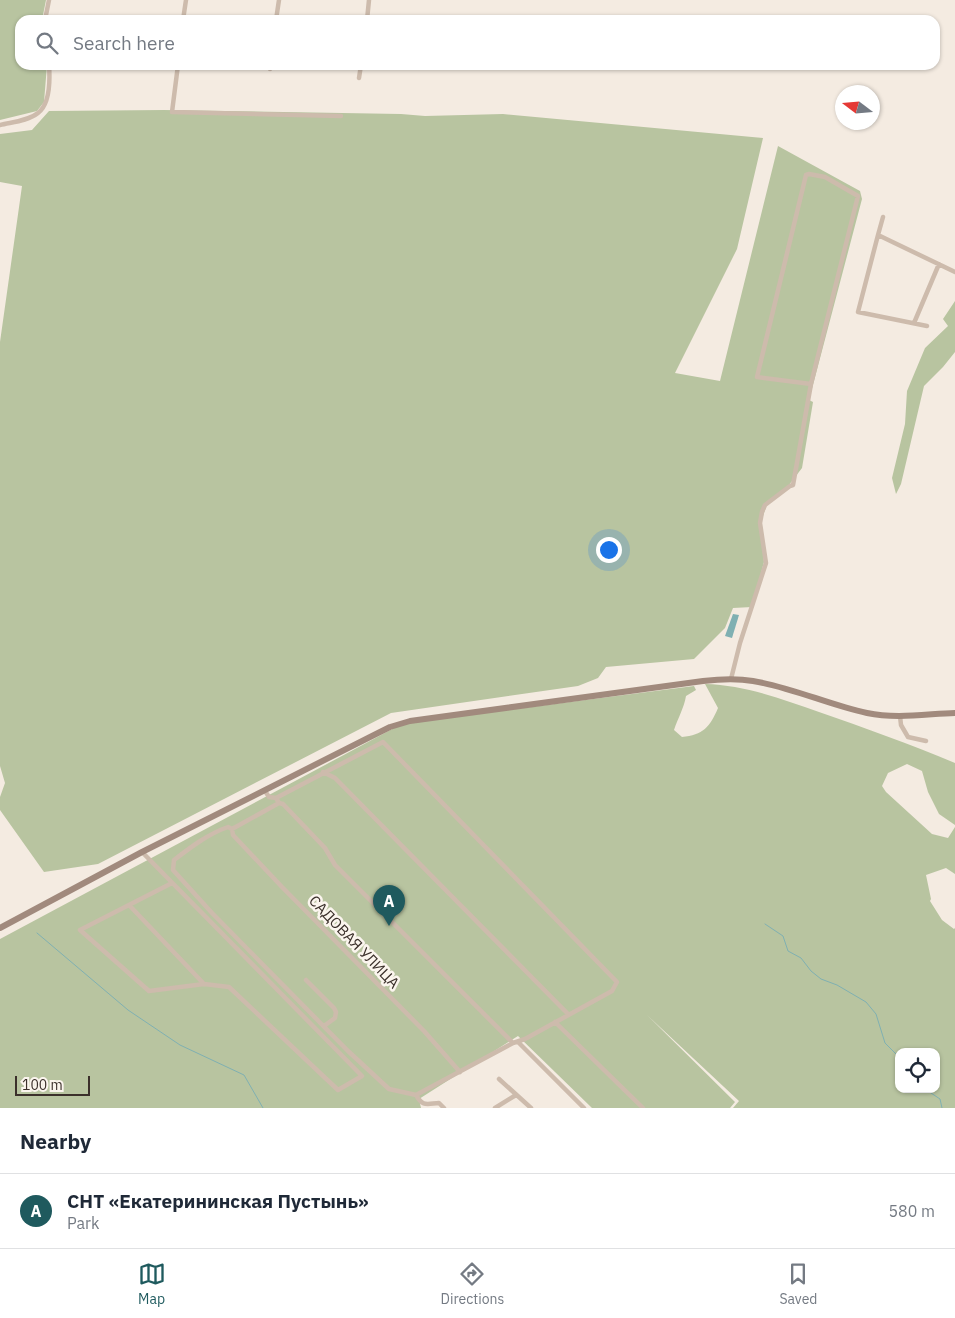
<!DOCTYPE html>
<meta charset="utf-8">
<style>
:root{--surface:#fff;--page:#f6f6f7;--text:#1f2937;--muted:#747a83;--line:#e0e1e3;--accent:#1f5a5e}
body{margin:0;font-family:"IBM Plex Sans",sans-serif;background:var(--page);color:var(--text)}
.controls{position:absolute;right:15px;bottom:15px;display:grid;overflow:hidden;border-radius:10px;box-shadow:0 1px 4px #0004}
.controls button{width:45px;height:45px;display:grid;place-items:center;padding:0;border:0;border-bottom:1px solid var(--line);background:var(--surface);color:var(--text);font:25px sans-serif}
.compass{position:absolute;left:835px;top:85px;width:45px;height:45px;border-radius:50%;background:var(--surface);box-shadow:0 1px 4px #0004;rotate:286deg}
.scale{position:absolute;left:15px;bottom:12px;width:75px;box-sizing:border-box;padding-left:5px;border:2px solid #3b302b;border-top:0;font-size:14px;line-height:18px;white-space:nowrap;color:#3b302b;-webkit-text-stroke:4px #fbf5ee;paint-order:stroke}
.you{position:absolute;left:608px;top:549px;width:18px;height:18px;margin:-12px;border:4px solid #fff;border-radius:50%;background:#1a73e8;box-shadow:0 0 0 8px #1a73e833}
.badge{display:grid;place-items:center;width:32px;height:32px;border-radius:50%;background:var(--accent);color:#fff;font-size:16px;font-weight:700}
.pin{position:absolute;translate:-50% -41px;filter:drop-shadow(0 1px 2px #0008)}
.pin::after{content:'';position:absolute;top:26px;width:18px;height:15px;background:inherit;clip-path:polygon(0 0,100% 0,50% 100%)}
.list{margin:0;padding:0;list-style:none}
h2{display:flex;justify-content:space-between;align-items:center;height:65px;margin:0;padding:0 20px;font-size:21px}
h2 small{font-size:16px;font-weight:400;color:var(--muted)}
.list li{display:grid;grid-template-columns:32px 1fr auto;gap:15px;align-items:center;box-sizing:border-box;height:75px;padding:0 20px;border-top:1px solid var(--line)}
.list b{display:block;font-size:19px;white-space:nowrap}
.list p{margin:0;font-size:16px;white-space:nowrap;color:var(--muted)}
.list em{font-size:16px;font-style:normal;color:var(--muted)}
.icon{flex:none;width:28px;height:28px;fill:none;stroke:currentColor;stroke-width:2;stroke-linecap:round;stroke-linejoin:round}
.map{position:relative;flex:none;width:955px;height:1108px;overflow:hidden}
.search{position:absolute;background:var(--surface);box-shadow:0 1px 4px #0004;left:15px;right:15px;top:15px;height:55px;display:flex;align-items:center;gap:12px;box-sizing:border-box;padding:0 18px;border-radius:15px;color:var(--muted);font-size:19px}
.sheet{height:140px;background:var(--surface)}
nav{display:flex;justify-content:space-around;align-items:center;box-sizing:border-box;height:70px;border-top:1px solid var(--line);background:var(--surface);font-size:14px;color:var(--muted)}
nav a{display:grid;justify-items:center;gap:2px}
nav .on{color:var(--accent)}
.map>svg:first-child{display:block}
.green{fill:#b8c4a0;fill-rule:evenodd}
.water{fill:#7fb0b2}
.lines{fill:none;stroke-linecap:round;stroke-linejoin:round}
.stream{stroke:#7fb0b2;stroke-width:1}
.minor{stroke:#cdbbac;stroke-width:4.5}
.secondary{stroke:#a18a7d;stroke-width:6}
.labels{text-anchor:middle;stroke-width:5;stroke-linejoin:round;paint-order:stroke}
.street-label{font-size:15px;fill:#3b302b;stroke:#fbf5ee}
</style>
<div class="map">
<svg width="955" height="1108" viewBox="0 0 955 1108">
<rect width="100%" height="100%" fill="#f4ebe1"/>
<path class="green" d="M0 0H46L42 20H20V65H47L44 102 37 111 0 120Z
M164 110 401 114 425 116 503 114 763 138 737 249 675 373 720 381 778 146 860 191 862 199 809 400 813 402 802 468 789 485 768 502 760 524 764 562 752 607 733 608 725 628 694 659 606 667 598 678 578 686 391 713 98 864 44 872 0 810V797L5 783 0 766V342L22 186 0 182V134L32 130 49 111Z
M955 301V352L943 367 924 386 901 484 896 494 892 478 905 424 907 391 925 348 948 326 943 319Z
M705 684C745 685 782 699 819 712 865 728 910 744 955 763V825L939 814 928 792 922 771 907 764 888 773 882 786 886 792 932 834 948 838 955 827V874L946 868 926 875 931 899 930 901 942 920 954 929 955 928V1108H733L739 1101 647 1015 735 1102 730 1108H592L518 1036 419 1099 421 1108H0V939L396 727 415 722 694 686 696 690 686 696C684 708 678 718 674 730L682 737C703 735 710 727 718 708ZM899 1052H936V1089H899Z"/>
<path class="water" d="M733 614 739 615 732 638 725 636Z"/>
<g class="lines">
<path class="stream" d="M765 924 783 936 788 951 801 958 811 971 821 979 837 985 866 1002 876 1014 885 1043 899 1057
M37 933 128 1010 180 1045 244 1075 263 1108
M925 1089 940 1099 942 1108"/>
<path class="minor" d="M45 20 49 0
M183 20 186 0
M276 20 279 0
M367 20 369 0
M178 65 172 112 341 116
M270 69V65
M359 78 361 65
M0 125C12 122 28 121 38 113 50 104 50 79 49 65
M878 235 883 217
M914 323 939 264
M927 326 858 312 878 235 955 272
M731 679 740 643 766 563 760 523 762 512 765 505 790 486 793 485 811 384 858 196 825 177 809 174 806 175 757 377 811 384
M900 716 901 725 908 737 926 741
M323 772 335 778 568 1014
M265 791 269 797 276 798 279 803 283 804 325 848 335 865 513 1043
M276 798 383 742 617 982 612 991 525 1039 513 1043 416 1095 389 1089 348 1051 212 913 173 870 174 860C191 847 208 834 228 827L232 829 279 803
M232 829 233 835 282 887 424 1031 460 1072
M142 852 362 1076 338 1090 229 987 204 984 149 991 80 930 172 883
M130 906 204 984
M306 980 334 1008 336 1012 335 1018 324 1026
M555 1022 643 1108
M518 1042 584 1108
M499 1079 531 1108
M416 1095C423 1107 426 1104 439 1103L444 1108
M495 1108 516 1095"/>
<path class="secondary" d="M0 928 142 852 378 733 390 727 410 721 703 681C720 679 736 678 753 681 791 687 829 705 867 713 896 719 926 714 955 713"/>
</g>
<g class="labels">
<g class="street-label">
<text transform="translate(354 942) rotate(46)" y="5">САДОВАЯ УЛИЦА</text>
</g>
</g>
</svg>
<div class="controls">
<button><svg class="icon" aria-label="locate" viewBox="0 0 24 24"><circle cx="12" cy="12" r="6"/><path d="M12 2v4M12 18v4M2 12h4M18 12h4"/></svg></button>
</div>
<svg class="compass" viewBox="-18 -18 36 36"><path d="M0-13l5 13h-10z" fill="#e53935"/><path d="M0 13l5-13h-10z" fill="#747a83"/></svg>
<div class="scale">100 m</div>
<div class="you"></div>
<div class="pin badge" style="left:389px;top:926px">A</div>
<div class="search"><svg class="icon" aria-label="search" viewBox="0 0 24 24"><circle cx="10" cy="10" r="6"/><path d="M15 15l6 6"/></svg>Search here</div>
</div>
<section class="sheet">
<h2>Nearby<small></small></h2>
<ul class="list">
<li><span class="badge">A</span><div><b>СНТ «Екатерининская Пустынь»</b><p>Park</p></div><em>580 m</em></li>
</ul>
</section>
<nav>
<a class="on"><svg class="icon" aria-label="map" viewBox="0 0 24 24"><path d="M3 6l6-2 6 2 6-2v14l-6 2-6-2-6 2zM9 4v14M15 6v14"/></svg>Map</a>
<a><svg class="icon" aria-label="directions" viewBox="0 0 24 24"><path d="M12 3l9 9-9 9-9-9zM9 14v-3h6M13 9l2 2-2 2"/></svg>Directions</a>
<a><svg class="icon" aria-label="saved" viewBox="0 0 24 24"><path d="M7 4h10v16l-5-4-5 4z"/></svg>Saved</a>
</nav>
